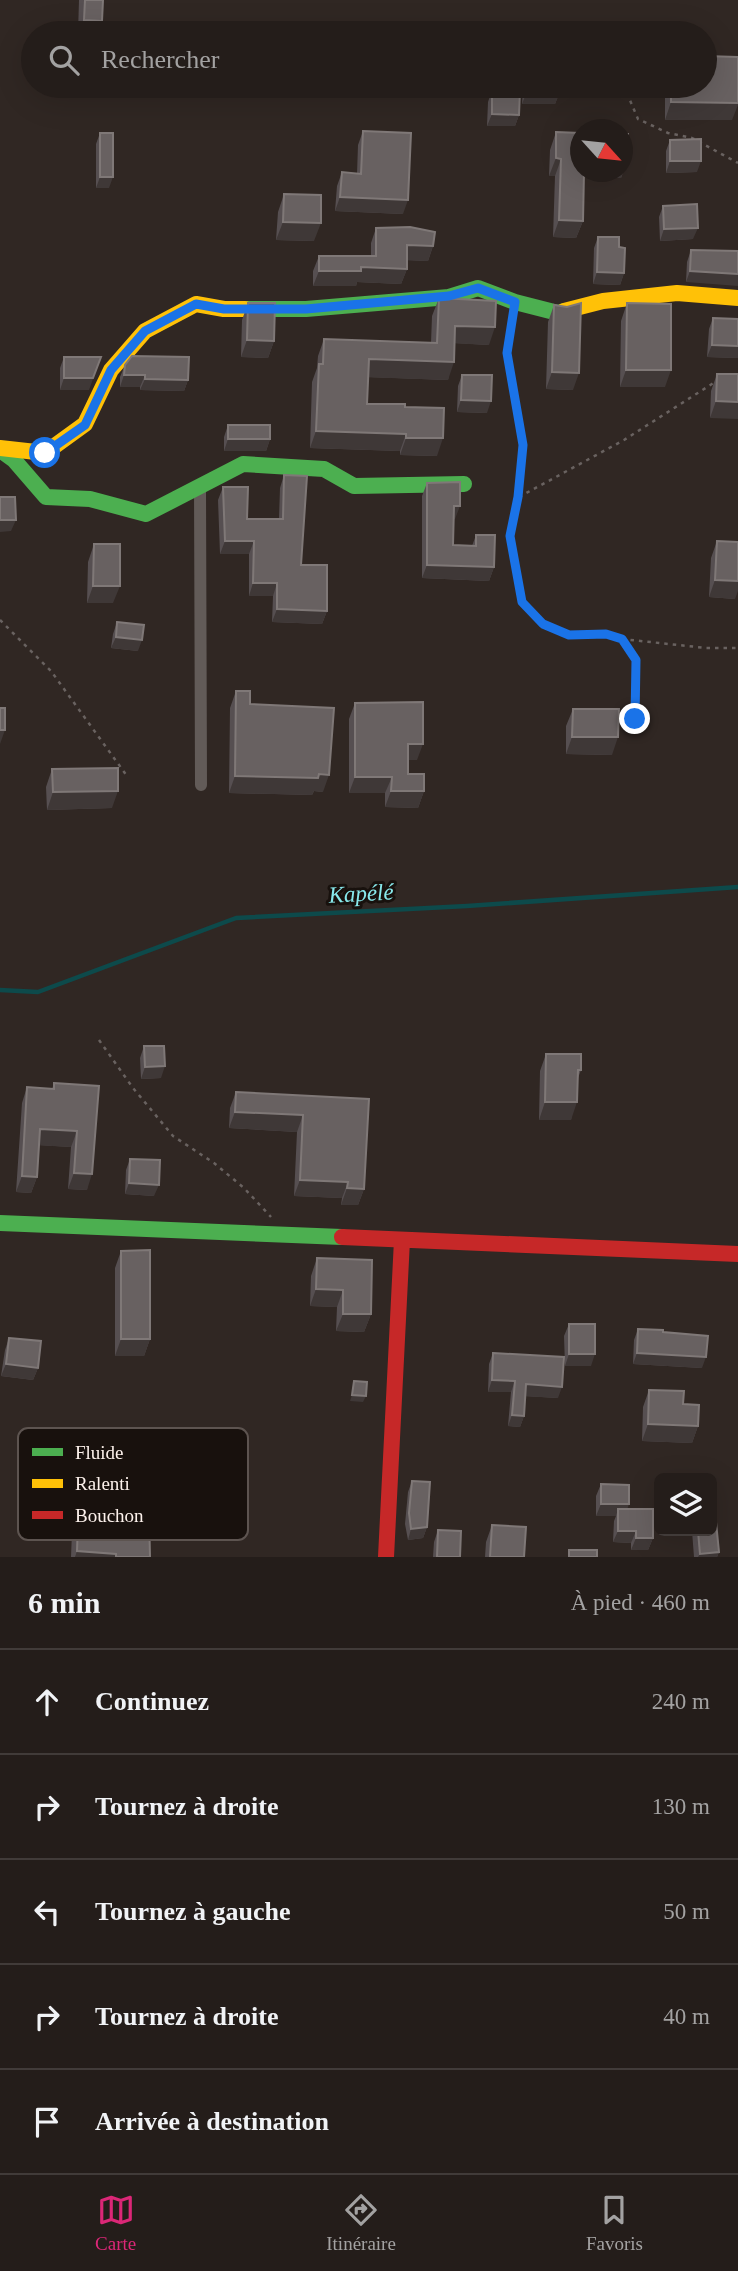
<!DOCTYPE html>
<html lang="fr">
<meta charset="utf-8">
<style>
:root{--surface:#241d1a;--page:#302a27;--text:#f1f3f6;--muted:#a3a2a2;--line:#413b39;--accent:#db2777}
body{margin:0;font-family:"Times New Roman",serif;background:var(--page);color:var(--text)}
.controls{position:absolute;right:21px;bottom:21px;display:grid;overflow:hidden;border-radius:10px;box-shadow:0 7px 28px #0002}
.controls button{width:63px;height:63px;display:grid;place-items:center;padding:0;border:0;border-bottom:2px solid var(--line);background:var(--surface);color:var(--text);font:35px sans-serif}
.compass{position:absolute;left:570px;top:119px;width:63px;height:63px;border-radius:50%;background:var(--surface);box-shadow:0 7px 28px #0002;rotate:117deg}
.stop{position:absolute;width:21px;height:21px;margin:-16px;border:5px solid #1a73e8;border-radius:50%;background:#fff}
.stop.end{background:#1a73e8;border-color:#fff;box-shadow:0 2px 7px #0008}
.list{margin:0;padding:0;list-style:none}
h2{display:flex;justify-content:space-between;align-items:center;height:91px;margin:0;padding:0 28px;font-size:30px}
h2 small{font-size:23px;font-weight:400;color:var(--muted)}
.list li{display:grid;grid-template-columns:46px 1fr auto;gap:21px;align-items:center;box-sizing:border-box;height:105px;padding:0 28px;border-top:2px solid var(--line)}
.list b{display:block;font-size:26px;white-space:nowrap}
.list em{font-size:23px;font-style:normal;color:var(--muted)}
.icon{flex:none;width:38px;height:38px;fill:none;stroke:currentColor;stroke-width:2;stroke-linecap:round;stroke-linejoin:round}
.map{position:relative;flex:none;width:738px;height:1557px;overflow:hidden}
.search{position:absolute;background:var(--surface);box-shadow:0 7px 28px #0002;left:21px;right:21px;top:21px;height:77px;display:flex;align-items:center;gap:18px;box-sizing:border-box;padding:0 24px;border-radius:38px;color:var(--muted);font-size:26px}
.sheet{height:616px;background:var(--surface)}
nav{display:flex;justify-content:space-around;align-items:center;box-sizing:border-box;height:98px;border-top:2px solid var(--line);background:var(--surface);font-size:19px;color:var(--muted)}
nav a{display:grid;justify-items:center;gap:4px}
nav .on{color:var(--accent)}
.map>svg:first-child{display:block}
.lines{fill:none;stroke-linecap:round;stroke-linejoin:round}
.stream{stroke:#0d4a4b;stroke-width:4.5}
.path{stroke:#696260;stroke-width:2.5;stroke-dasharray:3.5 5;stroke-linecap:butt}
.street{stroke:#625b58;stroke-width:12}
.fast{stroke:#4caf50;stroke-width:16}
.slow{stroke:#ffc107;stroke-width:16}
.jam{stroke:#c62828;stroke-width:16}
.wall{fill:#564f51}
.shaded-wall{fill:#3f3837}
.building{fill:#686161;stroke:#7f7877;stroke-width:2}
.route{stroke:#1a73e8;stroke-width:9}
.labels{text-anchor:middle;stroke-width:6;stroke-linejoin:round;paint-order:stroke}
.water-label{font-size:23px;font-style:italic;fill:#88e9ec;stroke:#18110d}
.key{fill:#18110d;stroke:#5d5450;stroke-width:2}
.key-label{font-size:19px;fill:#fdf2ec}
</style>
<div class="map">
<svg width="738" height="1557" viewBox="0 0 738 1557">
<rect width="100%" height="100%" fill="#302723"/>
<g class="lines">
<path class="stream" d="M0 990 38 992 236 918 467 906 738 887"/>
<path class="path" d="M610 86 629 98 638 119 668 133 692 138 738 163
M512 319 507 353 523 445 518 497 510 536 522 602 543 624 569 635 606 634 622 639 636 660 634 719
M519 497 624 440 715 382
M0 620 51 671 127 776
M622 639 706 648H738
M99 1040 133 1088 173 1136 214 1163 244 1188 271 1217"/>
<path class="street" d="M200 486 201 785"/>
<path class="fast" d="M245 309H306L449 297 478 288 515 302 558 313 564 311
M0 450 14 460 46 497 90 499 146 514 243 464 324 469 354 486 464 484
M0 1223 342 1237"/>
<path class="slow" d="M564 311 603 301 677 293 738 298
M0 448 45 453 85 424 111 370 145 331 196 304 224 309H245"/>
<path class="jam" d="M342 1237 738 1254
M386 1557 402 1240"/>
</g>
<path class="wall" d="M79 0H103L98 33H78Z
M523 86H562L555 104H522Z
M665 86H705L732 120H665Z
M492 90 519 115 515 126H487L488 102Z
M363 131 403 214 335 211 337 186 342 172 357 174 358 145Z
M556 132 627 160 621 178 584 177 583 221 576 238 553 237 555 176H549L550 150Z
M100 133 109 188H96V144Z
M670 140 697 172 666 173V151Z
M284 194 314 241 276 240 278 212Z
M663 206 693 239 660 241 659 217Z
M376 228 433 246 428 261 407 260V269L401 284 357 282 356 286H313V271L319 256H371V243Z
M598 237 619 247 624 273 620 285 593 284 594 248Z
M691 250 738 251 686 282 687 262Z
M439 298 489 345 455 343 448 380 368 377 367 404 405 407 437 456 400 455V451L310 448 312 382 317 368 318 356 324 339 431 343 432 316Z
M248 303 274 341 268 358 241 357 242 320Z
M627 303 665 387H620L621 321Z
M554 305 573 390 546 389 548 322Z
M713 318 738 319V358L707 357 709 329Z
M64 357 89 390H60V368Z
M125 365 188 380 184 391 140 390V387H120V377Z
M717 374H738L710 418 711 391Z
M462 375 487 413 457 412 458 386Z
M228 425 270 439 266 451H224V437Z
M284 475 301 565 327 611 322 624 272 622 273 596H249V554H220L218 500 223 487 247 519H279L280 488Z
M427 483 455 519H453V545L472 546 476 535 494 567 489 581 422 578V496Z
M717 541 735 599 709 597 711 558Z
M94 544 113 603H87L88 562Z
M117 622 138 651 111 648 113 634Z
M236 691 250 704 323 792 314 791 312 795 229 793 230 708Z
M355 703 417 760H408V774L424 791 418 808 385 807V793H349V719Z
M573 709 612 755 566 754V726Z
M52 769 112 808 47 810 46 787Z
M144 1046 161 1078 141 1079 140 1058Z
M546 1054 581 1070 578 1078 571 1120H539L540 1071Z
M54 1083 99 1086 87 1190 68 1189 71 1147 39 1145 37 1177 31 1193 16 1192 22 1103 27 1087 52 1089Z
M236 1092 369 1099 364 1189 358 1205H341L342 1198 294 1196 297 1132 229 1128 230 1108Z
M130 1159 154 1196 125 1194 126 1170Z
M121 1251 150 1339 144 1356H115V1268Z
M317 1258 371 1314 364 1332 336 1331 337 1307 310 1306 311 1276Z
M569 1324 591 1366H565L564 1336Z
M638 1329 663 1332 702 1368 633 1364 634 1340Z
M9 1338 38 1368 33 1380 1 1376 5 1350Z
M493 1353 558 1398 525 1396 524 1416 520 1427 508 1426 511 1392H488L489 1364Z
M649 1390 683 1404 698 1426 692 1443 642 1441 643 1407Z
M80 1467 150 1557H71L74 1483Z
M412 1481 427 1527 423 1538 408 1540 405 1524 408 1492Z
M601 1484 627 1509 653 1538 648 1550H631V1543L613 1542 614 1521 616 1516H596V1496Z
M492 1525 524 1557H485L486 1542Z
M438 1530 460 1557H433L434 1542Z
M692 1531H712L719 1552 717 1557H694Z"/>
<path class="shaded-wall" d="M84 20 102 21 98 33H79Z
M529 86 562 87 555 104H522Z
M671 102 738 103V105L732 120H665Z
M492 114 519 115 515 126H487Z
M556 158 561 159 555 176H549Z
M622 160H627L621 178 578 177 580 172H622Z
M670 161H701L697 172 666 173Z
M100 177H113L109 188H96Z
M340 197 408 200 403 214 335 211Z
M559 220 583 221 576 238 553 237Z
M283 222 321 223 314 241 276 240Z
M698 228 693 239 660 241 664 229Z
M407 245 433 246 428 261 402 260Z
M361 267 407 269 401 284 357 282 356 286H313L319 271Z
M690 271 738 274V286L686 282Z
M597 272 624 273 620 285 593 284Z
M455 326 495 327 489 345 449 343Z
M247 340 274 341 268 358 241 357Z
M712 345 738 346V358L707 357Z
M101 357 89 390H60L64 378Z
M369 359 454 362 448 380 362 377Z
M626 370H671L665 387H620Z
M552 372 579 373 573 390 546 389Z
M124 375H145L140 387H120Z
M145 379 188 380 184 391 140 390Z
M461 400 491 401 487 413 457 412Z
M716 401 738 402V419L710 418Z
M316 431 406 434 400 451 310 448Z
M406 438H443L437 456 400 455Z
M228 439H270L266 451H224Z
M454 506H460L455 519H449Z
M0 520H16L11 531 0 532Z
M225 541H254L249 554H220Z
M427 565 494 567 489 581 422 578Z
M715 580 738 581V591L735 599 709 597Z
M253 583H277L273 596H249Z
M93 586H120L113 603H87Z
M277 609 327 611 322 624 272 622Z
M116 637 142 640 138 651 111 648Z
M0 730H5L0 744Z
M572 737H618L612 755 566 754Z
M408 744H423L417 760H402Z
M319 774 329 775 323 792 314 791 312 795 229 793 235 776Z
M355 777H392L385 793H349Z
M118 791 112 808 47 810 53 792Z
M391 791H424L418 808 385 807Z
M165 1066 161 1078 141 1079 145 1067Z
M545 1102H577L571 1120H539Z
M235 1112 303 1115 297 1132 229 1128Z
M40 1129 77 1131 71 1147 34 1145Z
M74 1173 92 1174 87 1190 68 1189Z
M22 1176 37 1177 31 1193 16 1192Z
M300 1180 348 1182 342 1198 294 1196Z
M129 1183 159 1185 154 1196 125 1194Z
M347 1188 364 1189 358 1205H341Z
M316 1289 343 1290 337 1307 310 1306Z
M343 1314H371L364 1332 336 1331Z
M121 1339H150L144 1356H115Z
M637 1353 706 1357 702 1368 633 1364Z
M569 1354H595L591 1366H565Z
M6 1364 38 1368 33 1380 1 1376Z
M492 1380 515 1381 511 1392H488Z
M526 1384 562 1387 558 1398 522 1396Z
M352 1395 366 1396 363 1402 350 1401Z
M512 1415 524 1416 520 1427 508 1426Z
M648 1424 698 1426 692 1443 642 1441Z
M601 1504H629L625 1516 618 1509 616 1516H596Z
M427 1527 423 1538 408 1540 411 1529Z
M618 1531H636L631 1543 613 1542Z
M636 1538H653L648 1550H631Z
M77 1551 116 1554 115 1557H75Z
M719 1552 717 1557H698L700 1554Z"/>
<path class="building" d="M85 0H103L102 21 84 20Z
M705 56 738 57V103L671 102V86H705Z
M529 86H562V87Z
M492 90 520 91 519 115 492 114Z
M363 131 411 133 408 200 340 197 342 172 361 174Z
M556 132 580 133V172H584L583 221 559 220 561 159 556 158Z
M100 133H113V177H100Z
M622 134H628L627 160H622Z
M701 139V161H670V140Z
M284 194 321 195V223L283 222Z
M697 204 698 228 664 229 663 206Z
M410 227 435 232 433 246 407 245V269L361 267V271H319V256H376V228Z
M598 237H619V247L625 248 624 273 597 272Z
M691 250 738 251V274L690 271Z
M439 298 496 301 495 327 455 326 454 362 369 359 367 404H405V407L444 408 443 438H406V434L316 431 319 364H323L324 339 437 343Z
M248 303H275L274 341 247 340Z
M581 303 579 373 552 372 554 305 567 307Z
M627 303 671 304V370H626Z
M713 318 738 319V346L712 345Z
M132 356 189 357 188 380 145 379V375H124L125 365Z
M64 357H101L93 378H64Z
M717 374H738V402L716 401Z
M462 375H492L491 401 461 400Z
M228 425H270V439H228Z
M284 475 307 476 301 565H327V611L277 609V583H253L254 541H225L223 487H248L247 519H283Z
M460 482V506H454L453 545 476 546V535H495L494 567 427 565V483Z
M0 497H15L16 520H0Z
M717 541 738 542V581L715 580Z
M94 544H120V586H93Z
M117 622 144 625 142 640 116 637Z
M236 691H250V704L334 708 329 775 319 774 318 778 235 776Z
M423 702V744H408V774H424V791H391L392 777H355V703Z
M0 708H5V730H0Z
M573 709H619L618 737H572Z
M118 768V791L53 792 52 769Z
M144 1046H164L165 1066 145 1067Z
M546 1054H581V1070H578L577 1102H545Z
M54 1083 99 1086 92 1174 74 1173 77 1131 40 1129 37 1177 22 1176 27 1087 54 1089Z
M236 1092 369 1099 364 1189 347 1188 348 1182 300 1180 303 1115 235 1112Z
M130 1159 160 1160 159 1185 129 1183Z
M150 1250V1339H121V1251Z
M317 1258 372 1260 371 1314H343V1290L316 1289Z
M569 1324H595V1354H569Z
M638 1329 663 1330V1332L708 1336 706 1357 637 1353Z
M9 1338 41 1341 38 1368 6 1364Z
M493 1353 564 1357 562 1387 526 1384 524 1416 512 1415 515 1381 492 1380Z
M354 1381 367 1382 366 1396 352 1395Z
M649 1390 684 1391 683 1404 699 1405 698 1426 648 1424Z
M80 1467 148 1468 150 1557H116V1554L77 1551Z
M412 1481 430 1482 427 1527 411 1529 409 1513Z
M601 1484 629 1485V1504H601Z
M714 1502 719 1552 700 1554 698 1531H712V1503Z
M618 1509H653V1538H636V1531H618Z
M492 1525 526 1527 524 1557H490Z
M438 1530 461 1531 460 1557H437Z
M569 1550H597V1557H569Z"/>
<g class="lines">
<path class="route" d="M45 453 85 425 111 370 145 331 196 304 224 309H306L449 296 478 288 515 302 507 353 523 445 518 497 510 536 522 602 543 624 569 635 606 634 622 639 636 660 635 719"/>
</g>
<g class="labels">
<g class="water-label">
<text transform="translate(361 893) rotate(-3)" y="8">Kapélé</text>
</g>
</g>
<rect x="18" y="1428" width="230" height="112" rx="10" class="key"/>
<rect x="32" y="1448" width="31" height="8" fill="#4caf50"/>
<rect x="32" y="1479" width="31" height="9" fill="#ffc107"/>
<rect x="32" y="1511" width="31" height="8" fill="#c62828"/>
<g class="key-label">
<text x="75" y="1459">Fluide</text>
<text x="75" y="1490">Ralenti</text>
<text x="75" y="1522">Bouchon</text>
</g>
</svg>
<div class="controls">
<button><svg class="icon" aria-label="layers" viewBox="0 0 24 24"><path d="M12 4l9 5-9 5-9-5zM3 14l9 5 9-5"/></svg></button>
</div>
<svg class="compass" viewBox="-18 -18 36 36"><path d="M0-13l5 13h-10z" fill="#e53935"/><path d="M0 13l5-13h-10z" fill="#a3a2a2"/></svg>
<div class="stop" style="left:45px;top:453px"></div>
<div class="stop end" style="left:635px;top:719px"></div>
<div class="search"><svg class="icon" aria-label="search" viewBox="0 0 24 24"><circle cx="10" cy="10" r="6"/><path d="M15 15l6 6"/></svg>Rechercher</div>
</div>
<section class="sheet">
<h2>6 min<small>À pied · 460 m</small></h2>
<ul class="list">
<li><svg class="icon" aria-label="ahead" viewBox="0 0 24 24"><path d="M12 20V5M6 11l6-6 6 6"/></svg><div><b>Continuez</b></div><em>240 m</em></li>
<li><svg class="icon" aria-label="right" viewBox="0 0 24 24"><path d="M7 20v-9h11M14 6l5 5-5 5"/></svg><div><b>Tournez à droite</b></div><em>130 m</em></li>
<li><svg class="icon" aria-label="left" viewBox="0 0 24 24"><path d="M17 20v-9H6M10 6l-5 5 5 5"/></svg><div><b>Tournez à gauche</b></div><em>50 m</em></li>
<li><svg class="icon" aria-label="right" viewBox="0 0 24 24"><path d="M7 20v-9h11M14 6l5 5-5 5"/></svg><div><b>Tournez à droite</b></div><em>40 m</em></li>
<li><svg class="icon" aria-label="arrive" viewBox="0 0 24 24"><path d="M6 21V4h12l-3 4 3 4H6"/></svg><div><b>Arrivée à destination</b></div></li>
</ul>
</section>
<nav>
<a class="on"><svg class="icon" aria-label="map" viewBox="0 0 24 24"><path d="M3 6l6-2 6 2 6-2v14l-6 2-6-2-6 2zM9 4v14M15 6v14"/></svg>Carte</a>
<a><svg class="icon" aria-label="directions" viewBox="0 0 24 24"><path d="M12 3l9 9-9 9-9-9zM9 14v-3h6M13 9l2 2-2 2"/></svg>Itinéraire</a>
<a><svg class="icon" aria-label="saved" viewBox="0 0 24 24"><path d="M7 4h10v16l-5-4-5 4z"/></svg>Favoris</a>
</nav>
